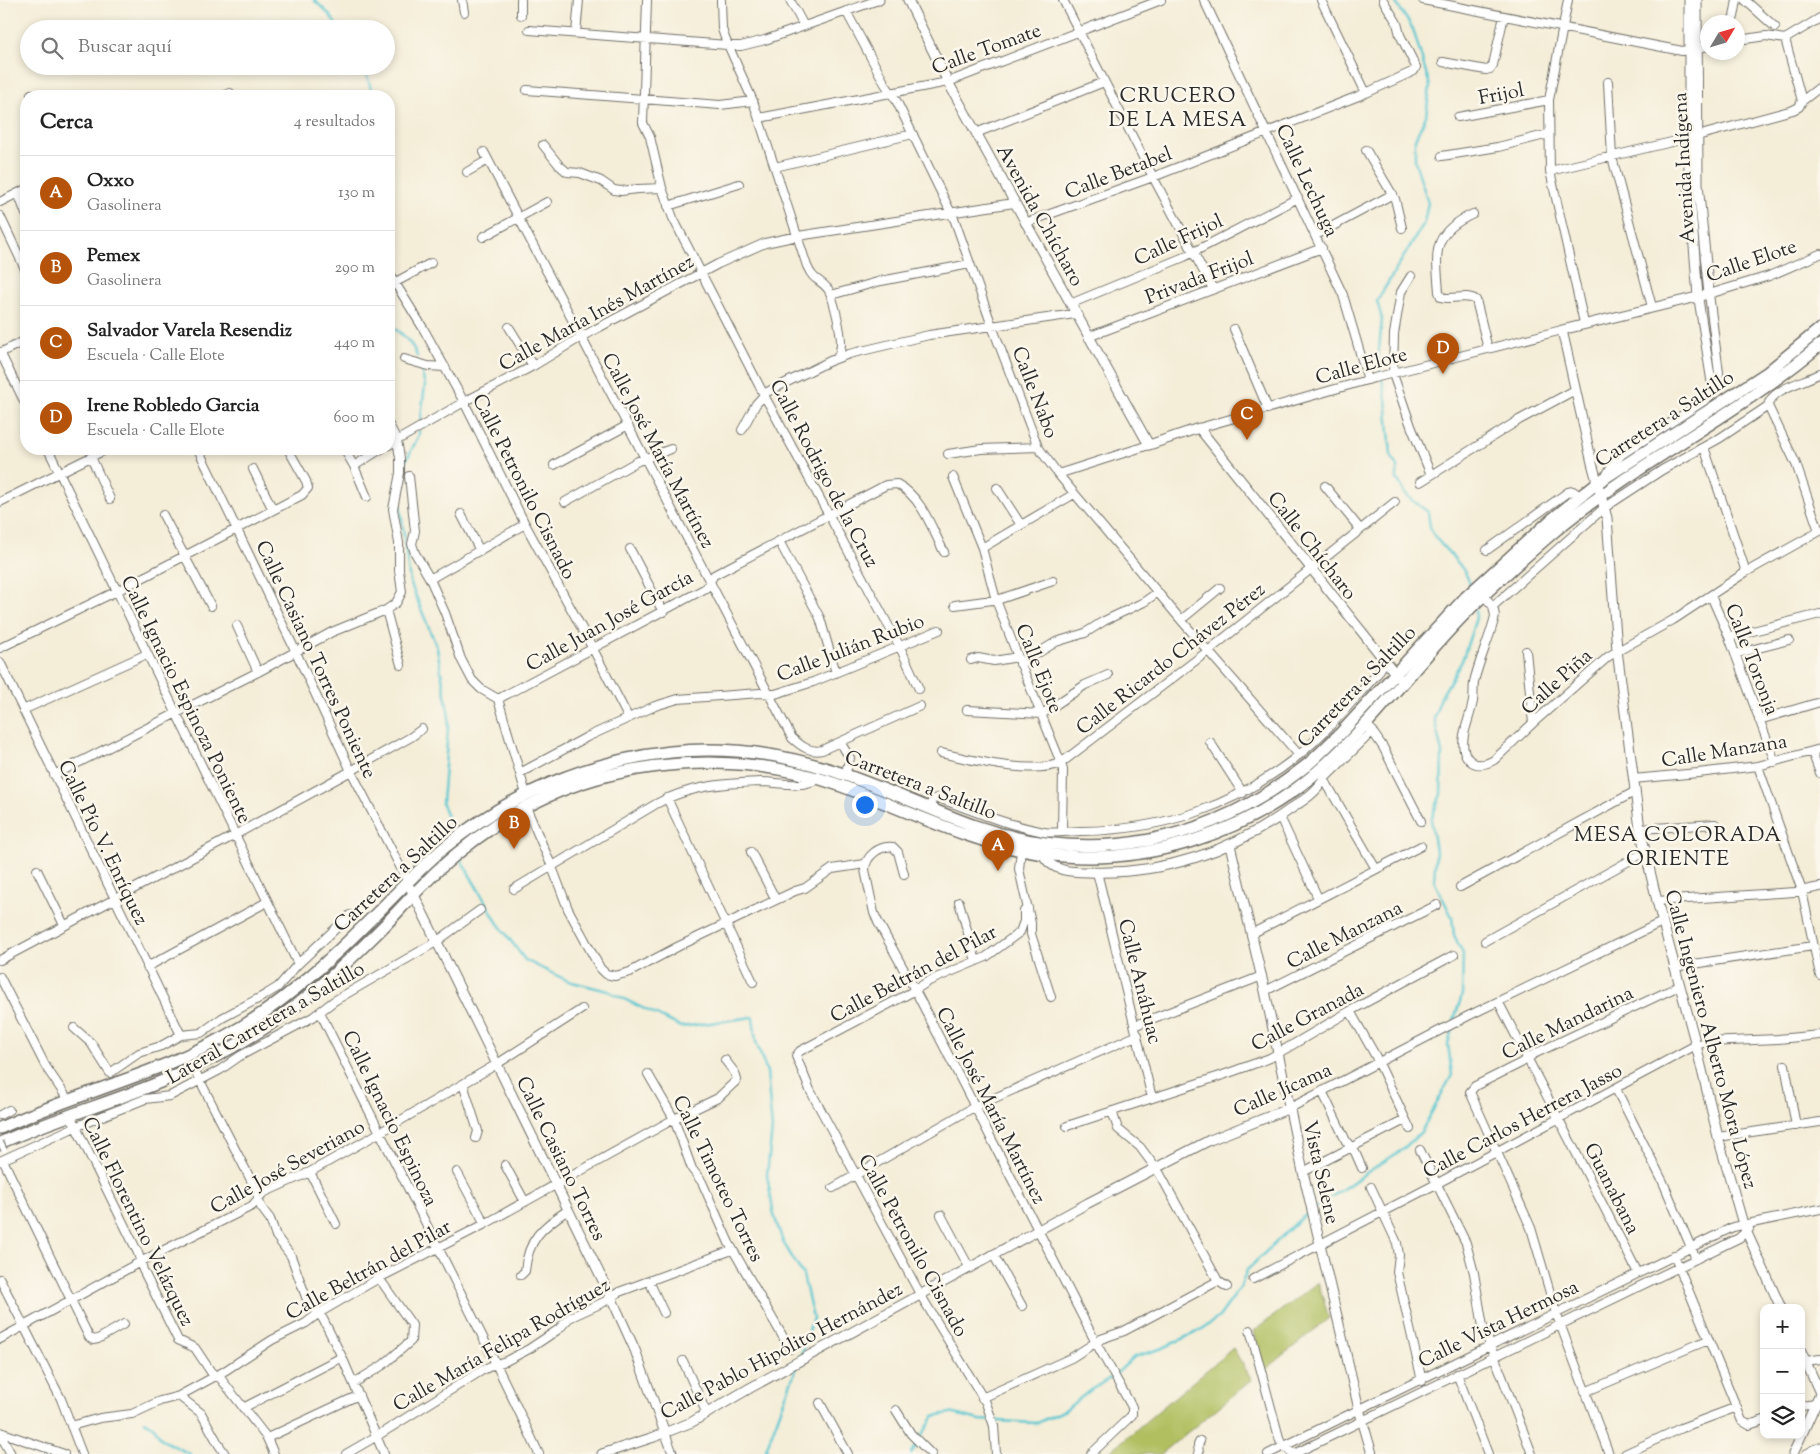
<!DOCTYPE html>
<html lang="es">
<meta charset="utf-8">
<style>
:root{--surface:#fff;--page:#f6f6f6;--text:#222;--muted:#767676;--line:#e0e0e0;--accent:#b45309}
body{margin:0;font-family:"Sorts Mill Goudy",serif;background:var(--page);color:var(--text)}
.controls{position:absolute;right:15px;bottom:15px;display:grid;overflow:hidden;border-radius:10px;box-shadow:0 2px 8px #0003}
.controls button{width:45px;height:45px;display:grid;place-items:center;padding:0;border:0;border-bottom:1px solid var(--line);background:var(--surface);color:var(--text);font:25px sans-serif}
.compass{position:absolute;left:1700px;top:15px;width:45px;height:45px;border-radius:50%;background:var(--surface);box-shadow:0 2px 8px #0003;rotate:52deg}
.you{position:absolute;left:864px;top:804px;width:18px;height:18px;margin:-12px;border:4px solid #fff;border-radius:50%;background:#1a73e8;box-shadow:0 0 0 8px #1a73e833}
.badge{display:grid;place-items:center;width:32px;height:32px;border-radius:50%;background:var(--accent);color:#fff;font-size:16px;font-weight:700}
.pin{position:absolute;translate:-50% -41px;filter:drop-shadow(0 1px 2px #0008)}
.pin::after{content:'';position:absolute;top:26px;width:18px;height:15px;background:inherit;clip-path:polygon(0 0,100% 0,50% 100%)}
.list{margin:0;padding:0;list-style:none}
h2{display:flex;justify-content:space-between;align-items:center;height:65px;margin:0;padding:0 20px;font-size:21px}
h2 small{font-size:16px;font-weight:400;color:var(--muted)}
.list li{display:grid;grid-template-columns:32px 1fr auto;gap:15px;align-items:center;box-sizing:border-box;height:75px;padding:0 20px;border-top:1px solid var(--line)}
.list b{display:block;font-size:19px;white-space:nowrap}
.list p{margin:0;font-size:16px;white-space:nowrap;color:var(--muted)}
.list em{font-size:16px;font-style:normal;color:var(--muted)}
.icon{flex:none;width:28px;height:28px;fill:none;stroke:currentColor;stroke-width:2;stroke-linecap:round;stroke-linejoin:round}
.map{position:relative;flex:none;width:1820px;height:1454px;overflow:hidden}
.search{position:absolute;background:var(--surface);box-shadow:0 2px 8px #0003;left:20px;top:20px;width:375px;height:55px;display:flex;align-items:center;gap:12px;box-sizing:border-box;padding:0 18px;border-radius:28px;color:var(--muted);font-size:19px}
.panel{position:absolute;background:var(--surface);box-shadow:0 2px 8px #0003;left:20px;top:90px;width:375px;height:365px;border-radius:20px}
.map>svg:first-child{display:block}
.green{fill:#b1bf61;stroke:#6e7546}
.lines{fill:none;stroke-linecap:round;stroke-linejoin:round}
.stream{stroke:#5bc7d1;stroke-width:2.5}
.minor-casing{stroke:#716f68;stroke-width:10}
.tertiary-casing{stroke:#716f68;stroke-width:11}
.primary-casing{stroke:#716f68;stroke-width:14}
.minor{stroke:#fff;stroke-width:8}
.tertiary{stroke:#fff;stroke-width:9}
.primary{stroke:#fff;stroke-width:11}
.pedestrian-bridge-casing{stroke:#716f68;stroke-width:8;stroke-linecap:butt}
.pedestrian-bridge{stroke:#fff;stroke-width:5.5}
.labels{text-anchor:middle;stroke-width:5;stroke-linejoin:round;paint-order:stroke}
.street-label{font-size:20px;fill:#2b2b2b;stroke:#fbf7ec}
.neighbourhood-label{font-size:21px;letter-spacing:1px;fill:#2b2b2b;stroke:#fbf7ec}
</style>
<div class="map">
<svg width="1820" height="1454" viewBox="0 0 1820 1454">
<rect width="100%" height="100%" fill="#fbf7ec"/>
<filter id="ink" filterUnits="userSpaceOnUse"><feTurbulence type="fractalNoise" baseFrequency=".02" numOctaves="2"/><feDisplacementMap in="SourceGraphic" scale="10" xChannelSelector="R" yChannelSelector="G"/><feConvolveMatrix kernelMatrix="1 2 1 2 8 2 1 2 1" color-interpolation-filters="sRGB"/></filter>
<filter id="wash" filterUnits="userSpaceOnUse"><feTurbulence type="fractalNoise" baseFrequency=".0096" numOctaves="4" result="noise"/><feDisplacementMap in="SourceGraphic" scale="20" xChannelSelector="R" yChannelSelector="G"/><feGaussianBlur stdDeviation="1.12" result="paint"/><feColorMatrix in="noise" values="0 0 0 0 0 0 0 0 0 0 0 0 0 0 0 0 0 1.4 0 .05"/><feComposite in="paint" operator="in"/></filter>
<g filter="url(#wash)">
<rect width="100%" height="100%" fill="#f4edd8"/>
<path class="green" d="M1318 1282 1329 1318 1264 1371 1254 1331Z
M1233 1348 1252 1380 1161 1454H1107Z"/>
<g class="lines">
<path class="stream" d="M314 0 330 15 339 29
M1394 0 1413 29 1430 86 1426 116 1415 139V161L1428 203 1424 223 1377 301 1382 319 1378 359 1386 398 1391 455 1397 467V479L1407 496 1428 512C1429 518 1429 527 1432 532 1443 551 1467 565 1471 588
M361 66 367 75 373 96
M389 326C401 331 413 344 417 356
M420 425 425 385 421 370
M419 431V435L406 461 399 497 410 582 437 648 449 717 442 803 450 826
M461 860 497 922 525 960 568 981 608 991 681 1027 753 1017 756 1042 767 1072 772 1129 767 1175 774 1215 783 1242 803 1275 813 1318 801 1356
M1454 1020 1462 995 1463 954 1454 935 1452 917 1434 881 1436 851 1431 820 1441 794 1442 753 1434 718 1441 697 1462 661 1476 618 1475 610
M1314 1209 1363 1175 1402 1150 1421 1132 1452 1075 1448 1044 1453 1026
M1116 1374 1134 1357 1163 1348 1201 1330 1219 1317 1240 1288 1247 1270 1299 1220 1310 1212
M144 1421 154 1427 162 1440 190 1454
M767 1454 766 1449 797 1366
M911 1454 934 1416 950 1413 980 1420 1037 1423 1065 1410 1092 1389 1112 1377"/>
</g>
</g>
<g filter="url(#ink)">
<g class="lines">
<g class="minor-casing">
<path id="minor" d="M462 0 464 12
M521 0V15
M647 0 643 123 650 137 662 188 673 218 764 395 900 647 919 689
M721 0 722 29 725 38 753 101 807 266C814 282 819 278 828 289 834 298 841 332 841 343 841 349 840 353 837 358
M790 0 804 26
M1063 0 1153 177 1213 289
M1204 0 1343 295 1368 380
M1321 0 1366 93
M1423 0 1682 51 1708 46
M1568 0 1549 100 1550 171 1584 323
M1745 0 1775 27
M846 11 885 84 896 100 955 221 992 326 1038 447 1058 474 1181 620 1299 755
M1730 22 1734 17 1737 0
M529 30 741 46 765 40 878 0
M576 33 579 0
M1785 39 1802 101
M1738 40 1766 36 1785 39 1820 18
M1443 62 1486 70 1490 69 1493 65 1504 16
M1608 82 1612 157 1652 307
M527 90 720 105 753 101
M31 94 32 96
M223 96 230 93
M1458 117 1549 100
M759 118 948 82 1161 0
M976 133 1104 82
M543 145 559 165 567 172 580 173 601 181 614 190 621 191 638 189 662 188
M1366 150 1395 199 1402 228
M484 152 792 738C801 746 810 753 822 750L920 706
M1442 156 1498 147 1549 134
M775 167 913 134
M1550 171 1697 136 1793 110 1799 107 1802 101 1820 87
M467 172 488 160
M18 193 26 214
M0 202 26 189
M668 206 739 184
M1473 214C1431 233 1436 252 1439 292L1441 297C1452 301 1466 293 1476 300L1488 349
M0 216 26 271
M1025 223 1153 177 1366 93 1414 71 1416 67 1400 35 1397 23 1383 0
M1316 235 1393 194
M483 237 547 202
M389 273 423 328 464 402 525 524 593 649 628 717
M1411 276 1401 292 1394 334 1393 374 1411 426 1431 475
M389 288 394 283 431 263
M831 295 881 281 970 264
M1698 296 1713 392
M1070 304 1184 257 1298 198
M509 327 533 366
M1234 329 1268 409
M1088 337 1322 248
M0 352 26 405
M0 353 26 340
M404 359 428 366 445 367
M389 425 397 440 400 458V473L393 509 399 543V570L402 592 396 603 386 610 401 665
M1199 428 1374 378 1562 330
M742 430 756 404 767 392 830 361 849 354 929 335 1075 314
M389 445 464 402 533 366 581 337 718 264 765 243 798 236 1014 203
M1704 447 1746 572
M48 449 298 964
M198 449 295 650 351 771 408 882
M344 449 354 466 367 497
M948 454 981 449 1038 447
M91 457 110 499
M554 465 628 425
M354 466 381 449
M253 469 273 510
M1058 474 1149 445
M409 476 415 531 412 544 415 553 430 579 445 613 461 659 472 680 481 689 498 699 526 794
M1606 476 1612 465 1621 455 1707 399C1714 392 1718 383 1719 373L1709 294 1769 276 1820 254
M953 477 982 548 996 600 1018 657 1061 763 1063 770 1062 831
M1420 482 1519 420 1575 390
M1325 486 1360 529
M997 488 1021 525
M0 502 107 449
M565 502 638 461 671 449
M461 514 480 551
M163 515 211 606
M1819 531 1796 464 1768 406C1771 388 1806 382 1820 373
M779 541 820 618 836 673
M982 548 1074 494
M630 549 663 612
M1487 550 1568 492 1573 491 1580 496
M430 579 525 524
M1483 595 1493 606 1495 616C1490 638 1479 660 1474 682 1473 689 1474 695 1473 701 1471 713 1466 724 1464 735 1460 757 1473 772 1494 760L1533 723 1609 656 1673 620 1746 572 1820 531
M1711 596 1729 637 1775 762
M955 605 1000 599 1053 581
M1493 606 1604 508 1662 470 1720 438 1768 406
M1181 620 1220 588
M237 626 258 672
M1729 637 1820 614
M0 648 117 591 302 495 308 488 306 481 288 449
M1526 651 1533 723
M1735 654 1789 640
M971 660 978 658 994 661 1018 657
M0 662 181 1035
M1020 664 1056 642 1085 633 1104 621 1144 602 1158 592
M498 699 706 588 714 575 886 485 897 484C922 497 932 529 944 552
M23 710 147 654
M967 710 1042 714 1085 685 1108 675
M1759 720 1820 702
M1370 728 1383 747 1421 821
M1373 731 1324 779 1376 869
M840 742 850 758 845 775
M1210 742 1243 793
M1812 752 1820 773
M941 753C972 760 1031 775 1061 763L1208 651 1395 502
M1758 766 1802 891 1820 975
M520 773 587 737 655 706 678 699 760 693 775 694 813 682 939 630
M54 775 258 672 332 632 386 610
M1633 779 1698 773 1758 766 1820 749
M667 798 753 982
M526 807 552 867 568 909 600 968 606 974 615 976 630 972 679 946 795 891 805 888 832 869 865 864
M929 808 933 799 939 798C973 811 1007 825 1044 832 1055 834 1070 831 1081 831 1164 830 1234 807 1299 755 1328 731 1353 700 1378 673L1381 668 1382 658
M1280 817 1318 898
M1640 829 1715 824
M1021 850 1019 869 1031 923V934L1051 997
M751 852 776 900
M37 870 64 925
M1097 872 1152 1098
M904 874 898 852 893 847C880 845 865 856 865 870L874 913 878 922 915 990 1096 1343 1132 1407V1415L1091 1454
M1460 887 1634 792
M514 889 656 804C688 786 725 783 761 782 781 782 799 789 818 779
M1657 901 1795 892 1820 887
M959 902 976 961
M1251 934 1421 846
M1485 941 1645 852
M0 960 235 835 351 771 411 737 422 729
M147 967 267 902
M1674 967 1813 946
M0 977 46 1067 69 1101
M1265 991 1437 905
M1499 1003 1638 1273
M1350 1011 1375 1055 1410 1129
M320 1012C392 1160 470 1305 539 1454
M1136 1025 1262 976
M74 1028 91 1043 110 1073 139 1053 161 1046 181 1035 201 1033 222 1018 265 995 278 987 298 964 350 915
M1785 1065 1796 1126
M193 1067 256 1190 261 1207 270 1219 276 1236 291 1256 306 1297 323 1319 342 1357 384 1454
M648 1074 674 1119 692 1169 702 1182 729 1243 790 1349
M463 1084 478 1131 476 1138
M1616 1089 1663 1182 1696 1259
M1322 1091 1346 1141 1355 1152 1362 1168
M1290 1108 1468 1016 1662 922
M1112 1111 1118 1129 1140 1147 1160 1174 1218 1281 1227 1287
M0 1115 9 1110
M70 1115 138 1253 143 1270 178 1340 195 1348 211 1372 221 1379 267 1438 274 1454
M1067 1126 1223 1075 1270 1058 1350 1011 1454 955
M1718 1137 1820 1122
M1420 1150 1466 1243 1474 1273 1483 1327 1532 1454
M3 1160 89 1337 93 1340 98 1339 124 1324
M0 1161 75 1127 145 1099 170 1096 220 1070 240 1056 313 1017 334 1001 436 942 480 910
M505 1165 525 1202
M310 1172 336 1224
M457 1172 485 1224
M1303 1172 1405 1120
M1371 1187 1397 1243 1399 1255 1397 1272 1422 1381
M833 1188 974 1107 1138 1035
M941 1215 969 1267
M993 1254 1022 1306
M1674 1255 1742 1421 1749 1425 1764 1420
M521 1275 525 1271C528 1239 542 1227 568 1210
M0 1279 61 1399 82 1454
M1253 1279 1438 1183 1696 1045 1707 1042 1778 1039 1820 1035
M649 1281 664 1313
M1250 1330 1280 1441 1293 1454
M0 1339 140 1262 252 1206 263 1193 310 1172 379 1133 497 1064 582 1009
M683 1361 707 1414
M1806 1361 1820 1359
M1457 1374 1488 1454
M354 1383 383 1365 411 1341 412 1325 379 1278
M1585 1392 1708 1340
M179 1396 201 1413 219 1445 225 1454
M982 1398 1071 1358 1101 1339 1124 1331 1218 1281
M820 1403 848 1454
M1801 1406 1816 1404
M243 1408 342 1357
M896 1410 911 1434 931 1454
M71 1426 100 1418 132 1414 160 1401 179 1396 223 1372 272 1340 306 1323 319 1313 379 1278 485 1224 674 1119 718 1098 737 1080 735 1073 725 1060
M0 1432 64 1454
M665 1433 673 1454
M0 1434 11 1454
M267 1438 359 1395
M346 1454 377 1436 481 1371 493 1365 506 1361 529 1349 559 1329 569 1318 604 1302 619 1292 732 1250
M996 1454 994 1426 986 1403 920 1294 810 1090 796 1056 800 1051 910 993 929 981 986 957 1020 932 1024 921V911L1028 908
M1199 1454 1198 1445 1200 1441
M1268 1454 1733 1227 1820 1209
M1294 1454 1739 1238 1749 1229
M1609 1454 1556 1313 1531 1228 1470 1092 1475 1086 1521 1063 1534 1054 1679 986
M1625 1454 1681 1428 1737 1407"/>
</g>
<g class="tertiary-casing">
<path id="tertiary" d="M878 0H879
M908 0 948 82 1149 445 1199 428 1402 682
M1689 0V184L1698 296
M1697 0 1698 184 1709 294 1562 330 1592 463 1607 518 1617 650 1640 829 1657 901 1696 1045 1718 1137 1743 1224 1781 1308
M1230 845 1265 991 1303 1172 1359 1409 1372 1454
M1043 854C1051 872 1072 872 1089 872 1163 875 1233 851 1292 808 1302 801 1317 792 1323 780 1325 776 1325 770 1325 765
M411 889 611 1297 635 1350 665 1433
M1801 1351 1820 1393
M602 1454 654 1437 692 1422 750 1388 1088 1203 1210 1140 1290 1108
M1793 1454 1820 1394
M1807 1454 1820 1447"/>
</g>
<g class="primary-casing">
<path id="primary" d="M0 1128C80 1091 167 1073 243 1026 292 996 334 956 375 915 398 892 420 868 445 847 510 794 588 761 671 752 726 746 782 754 834 771 882 787 928 809 975 826 1092 867 1211 843 1307 765 1319 755 1329 744 1340 734L1466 597 1550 521 1597 483 1768 372 1820 329
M0 1143C55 1118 114 1102 170 1078 209 1061 247 1041 282 1016 320 989 353 957 386 924 403 906 420 887 438 870 482 830 536 796 594 779 672 757 759 757 836 784 903 808 967 842 1038 853 1140 869 1249 835 1325 765 1372 722 1412 670 1455 624 1487 590 1522 559 1557 529 1640 461 1738 414 1820 345"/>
</g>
<use href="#minor" class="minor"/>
<use href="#tertiary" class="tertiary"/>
<use href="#primary" class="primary"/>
<g class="pedestrian-bridge-casing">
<path id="pedestrian-bridge" d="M0 1142 4 1150"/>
</g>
<use href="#pedestrian-bridge" class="pedestrian-bridge"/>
</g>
</g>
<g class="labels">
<g class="street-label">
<text transform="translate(986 48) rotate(-20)" y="7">Calle Tomate</text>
<text transform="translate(1501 93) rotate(-11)" y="7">Frijol</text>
<text transform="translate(1683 168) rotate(-93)" y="7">Avenida Indígena</text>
<text transform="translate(1118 172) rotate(-21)" y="7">Calle Betabel</text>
<text transform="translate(1308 180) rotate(65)" y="7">Calle Lechuga</text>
<text transform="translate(1041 215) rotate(61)" y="7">Avenida Chícharo</text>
<text transform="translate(1178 239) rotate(-25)" y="7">Calle Frijol</text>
<text transform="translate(1751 260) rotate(-19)" y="7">Calle Elote</text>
<text transform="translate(1199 277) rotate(-21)" y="7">Privada Frijol</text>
<text transform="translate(596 312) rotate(-29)" y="7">Calle María Inés Martínez</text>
<text transform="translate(1361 365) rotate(-15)" y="7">Calle Elote</text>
<text transform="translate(1036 392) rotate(69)" y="7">Calle Nabo</text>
<text transform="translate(1664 418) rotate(-33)" y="7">Carretera a Saltillo</text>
<text transform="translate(659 450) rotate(62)" y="7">Calle José María Martínez</text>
<text transform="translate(825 473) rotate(62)" y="7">Calle Rodrigo de la Cruz</text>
<text transform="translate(525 486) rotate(63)" y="7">Calle Petronilo Cisnado</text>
<text transform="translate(1313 545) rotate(52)" y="7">Calle Chícharo</text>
<text transform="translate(609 620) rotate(-29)" y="7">Calle Juan José García</text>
<text transform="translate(850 647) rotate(-21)" y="7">Calle Julián Rubio</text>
<text transform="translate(1170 658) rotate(-38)" y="7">Calle Ricardo Chávez Pérez</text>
<text transform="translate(317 659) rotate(65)" y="7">Calle Casiano Torres Poniente</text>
<text transform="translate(1753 659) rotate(69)" y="7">Calle Toronja</text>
<text transform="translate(1040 668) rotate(68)" y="7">Calle Ejote</text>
<text transform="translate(1556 681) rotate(-42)" y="7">Calle Piña</text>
<text transform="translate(1356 686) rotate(-46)" y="7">Carretera a Saltillo</text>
<text transform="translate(187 699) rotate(64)" y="7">Calle Ignacio Espinoza Poniente</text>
<text transform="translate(1724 750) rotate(-9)" y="7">Calle Manzana</text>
<text transform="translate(921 784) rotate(21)" y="7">Carretera a Saltillo</text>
<text transform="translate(104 842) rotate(64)" y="7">Calle Pío V. Enríquez</text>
<text transform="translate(395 873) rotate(-43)" y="7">Carretera a Saltillo</text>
<text transform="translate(1344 934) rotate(-27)" y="7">Calle Manzana</text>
<text transform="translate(913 973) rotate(-28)" y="7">Calle Beltrán del Pilar</text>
<text transform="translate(1141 981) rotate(76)" y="7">Calle Anáhuac</text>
<text transform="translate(1307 1016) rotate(-28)" y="7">Calle Granada</text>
<text transform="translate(265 1022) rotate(-30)" y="7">Lateral Carretera a Saltillo</text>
<text transform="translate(1567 1022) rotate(-26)" y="7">Calle Mandarina</text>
<text transform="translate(1712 1039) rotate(75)" y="7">Calle Ingeniero Alberto Mora López</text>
<text transform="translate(1282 1089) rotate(-24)" y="7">Calle Jícama</text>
<text transform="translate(992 1105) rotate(63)" y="7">Calle José María Martínez</text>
<text transform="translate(391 1118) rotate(64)" y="7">Calle Ignacio Espinoza</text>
<text transform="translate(1522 1120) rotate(-28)" y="7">Calle Carlos Herrera Jasso</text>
<text transform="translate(562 1158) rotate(64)" y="7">Calle Casiano Torres</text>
<text transform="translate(287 1166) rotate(-29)" y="7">Calle José Severiano</text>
<text transform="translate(1322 1172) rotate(77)" y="7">Vista Selene</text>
<text transform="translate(719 1178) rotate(64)" y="7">Calle Timoteo Torres</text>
<text transform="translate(1613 1188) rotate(63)" y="7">Guanabana</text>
<text transform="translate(139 1221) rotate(64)" y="7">Calle Florentino Velázquez</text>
<text transform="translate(914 1245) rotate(61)" y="7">Calle Petronilo Cisnado</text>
<text transform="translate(368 1269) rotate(-29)" y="7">Calle Beltrán del Pilar</text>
<text transform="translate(1498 1323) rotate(-26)" y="7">Calle Vista Hermosa</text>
<text transform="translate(501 1344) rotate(-30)" y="7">Calle María Felipa Rodríguez</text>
<text transform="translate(781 1350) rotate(-28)" y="7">Calle Pablo Hipólito Hernández</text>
</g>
<g class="neighbourhood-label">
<text x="1178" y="102">CRUCERO<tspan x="1178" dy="24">DE LA MESA</tspan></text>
<text x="1678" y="841">MESA COLORADA<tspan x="1678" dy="24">ORIENTE</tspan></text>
</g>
</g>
</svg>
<div class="controls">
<button>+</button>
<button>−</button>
<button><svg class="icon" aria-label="layers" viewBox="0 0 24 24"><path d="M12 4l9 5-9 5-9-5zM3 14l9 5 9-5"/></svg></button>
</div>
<svg class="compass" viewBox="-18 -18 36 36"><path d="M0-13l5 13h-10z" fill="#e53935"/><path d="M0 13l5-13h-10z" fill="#767676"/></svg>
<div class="you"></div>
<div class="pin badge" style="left:998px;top:871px">A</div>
<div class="pin badge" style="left:514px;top:849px">B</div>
<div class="pin badge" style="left:1247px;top:440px">C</div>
<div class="pin badge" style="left:1443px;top:374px">D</div>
<div class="search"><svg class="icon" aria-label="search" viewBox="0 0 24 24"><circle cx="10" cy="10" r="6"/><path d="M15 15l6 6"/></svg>Buscar aquí</div>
<section class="panel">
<h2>Cerca<small>4 resultados</small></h2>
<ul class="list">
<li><span class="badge">A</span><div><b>Oxxo</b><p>Gasolinera</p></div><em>130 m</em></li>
<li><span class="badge">B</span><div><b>Pemex</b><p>Gasolinera</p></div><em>290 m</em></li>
<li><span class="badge">C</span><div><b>Salvador Varela Resendiz</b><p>Escuela · Calle Elote</p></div><em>440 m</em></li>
<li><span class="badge">D</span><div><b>Irene Robledo Garcia</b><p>Escuela · Calle Elote</p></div><em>600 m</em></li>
</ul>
</section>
</div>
